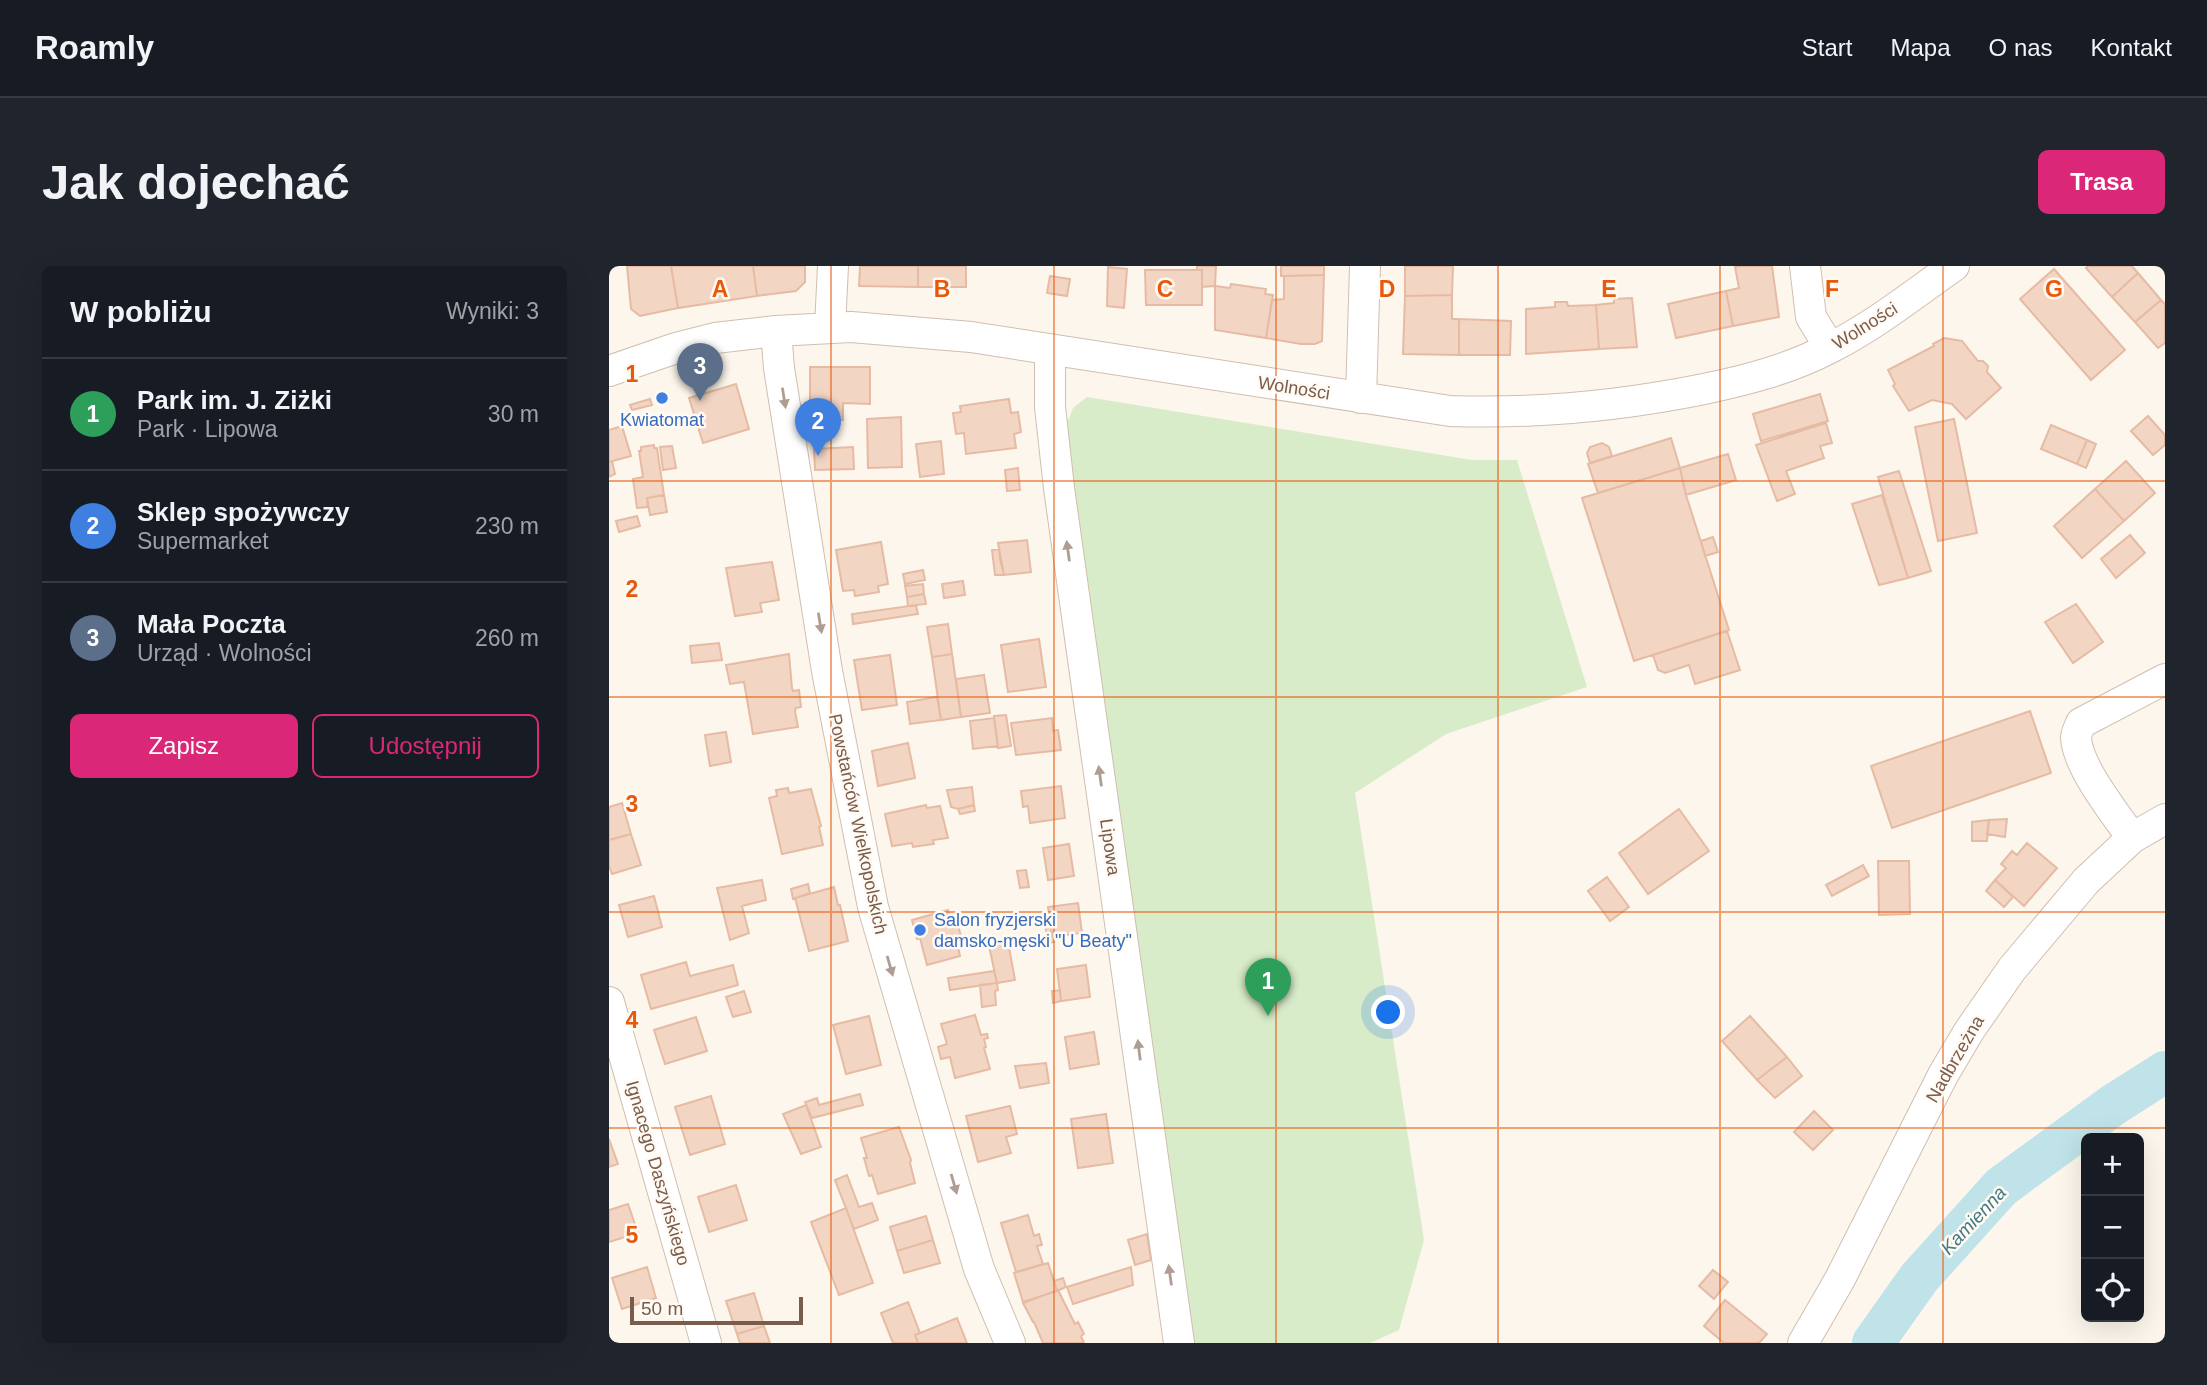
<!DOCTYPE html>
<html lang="pl">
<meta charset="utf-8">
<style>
:root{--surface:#171b24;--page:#20242c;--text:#f1f3f6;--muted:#9ea1a6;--line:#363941;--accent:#db2777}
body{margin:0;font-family:Helvetica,sans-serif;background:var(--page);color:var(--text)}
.controls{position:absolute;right:21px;bottom:21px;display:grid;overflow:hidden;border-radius:10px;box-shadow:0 7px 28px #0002}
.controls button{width:63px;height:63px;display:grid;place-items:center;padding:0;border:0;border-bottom:2px solid var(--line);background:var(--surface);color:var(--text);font:35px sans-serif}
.scale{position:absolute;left:21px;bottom:18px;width:173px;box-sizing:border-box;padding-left:7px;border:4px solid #7a5c4d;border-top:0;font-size:19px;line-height:24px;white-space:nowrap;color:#7a5c4d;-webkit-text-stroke:5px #fffaf3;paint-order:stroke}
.you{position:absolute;left:780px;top:747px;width:24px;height:24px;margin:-18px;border:5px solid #fff;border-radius:50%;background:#1a73e8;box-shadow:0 0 0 10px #1a73e833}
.badge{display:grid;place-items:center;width:46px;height:46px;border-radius:50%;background:var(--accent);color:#fff;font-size:23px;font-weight:700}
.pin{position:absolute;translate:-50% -58px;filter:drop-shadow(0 2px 4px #0008)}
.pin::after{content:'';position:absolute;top:37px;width:24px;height:21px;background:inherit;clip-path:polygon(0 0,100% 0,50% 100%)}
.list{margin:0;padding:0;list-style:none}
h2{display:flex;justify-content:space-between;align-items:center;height:91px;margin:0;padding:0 28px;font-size:30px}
h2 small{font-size:23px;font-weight:400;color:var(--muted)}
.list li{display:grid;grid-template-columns:46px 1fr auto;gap:21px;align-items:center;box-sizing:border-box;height:112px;padding:0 28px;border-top:2px solid var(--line)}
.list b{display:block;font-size:26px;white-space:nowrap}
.list p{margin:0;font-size:23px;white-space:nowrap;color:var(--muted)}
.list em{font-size:23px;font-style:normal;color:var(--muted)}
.actions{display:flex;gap:14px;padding:21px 28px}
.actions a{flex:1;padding:16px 0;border:2px solid var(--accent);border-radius:10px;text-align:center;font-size:24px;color:var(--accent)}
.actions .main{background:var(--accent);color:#fff}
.icon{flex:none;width:38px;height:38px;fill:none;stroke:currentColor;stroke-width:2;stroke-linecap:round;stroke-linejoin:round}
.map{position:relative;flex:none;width:1556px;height:1077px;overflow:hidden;border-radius:10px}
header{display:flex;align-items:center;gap:42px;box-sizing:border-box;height:98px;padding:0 35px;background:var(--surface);border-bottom:2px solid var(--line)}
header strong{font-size:33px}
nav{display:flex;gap:38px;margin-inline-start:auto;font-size:24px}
.intro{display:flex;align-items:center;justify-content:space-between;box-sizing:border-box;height:168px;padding:0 42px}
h1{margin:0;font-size:49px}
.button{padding:18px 32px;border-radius:10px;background:var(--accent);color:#fff;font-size:24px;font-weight:700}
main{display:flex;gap:42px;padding:0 42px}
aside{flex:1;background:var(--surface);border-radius:10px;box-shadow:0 7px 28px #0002}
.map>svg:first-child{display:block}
.green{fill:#d8ecc9}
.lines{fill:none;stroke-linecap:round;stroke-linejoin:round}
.river{stroke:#bfe3e8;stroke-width:42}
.building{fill:#f3d5c3;stroke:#e6bba3;stroke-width:2}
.minor-casing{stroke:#d1beb0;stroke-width:32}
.minor{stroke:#fff;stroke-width:30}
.oneway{fill:#af9d94}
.grid{fill:none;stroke:#e8590c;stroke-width:2;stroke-opacity:0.55}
.shop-dot{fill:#3f7fe0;stroke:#fffaf3;stroke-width:2.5}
.labels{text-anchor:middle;stroke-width:5;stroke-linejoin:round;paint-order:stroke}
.street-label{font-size:18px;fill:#7a5c4d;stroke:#fffaf3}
.shop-label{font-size:18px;fill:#366cbe;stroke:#fffaf3}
.water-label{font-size:19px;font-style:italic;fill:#437c86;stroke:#fffaf3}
.grid-label{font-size:23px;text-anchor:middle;font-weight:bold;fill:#e8590c;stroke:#fffaf3;stroke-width:5;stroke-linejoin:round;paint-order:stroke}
</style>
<header>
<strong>Roamly</strong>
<nav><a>Start</a><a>Mapa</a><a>O nas</a><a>Kontakt</a></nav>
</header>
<div class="intro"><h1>Jak dojechać</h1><a class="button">Trasa</a></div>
<main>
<aside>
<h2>W pobliżu<small>Wyniki: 3</small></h2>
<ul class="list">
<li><span class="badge" style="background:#2e9e5b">1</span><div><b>Park im. J. Ziżki</b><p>Park · Lipowa</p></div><em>30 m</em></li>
<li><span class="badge" style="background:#3f7fe0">2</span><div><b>Sklep spożywczy</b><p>Supermarket</p></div><em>230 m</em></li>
<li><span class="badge" style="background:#5c6f8a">3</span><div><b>Mała Poczta</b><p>Urząd · Wolności</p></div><em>260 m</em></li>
</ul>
<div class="actions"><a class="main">Zapisz</a><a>Udostępnij</a></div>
</aside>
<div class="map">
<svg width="1556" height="1077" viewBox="0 0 1556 1077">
<rect width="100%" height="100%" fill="#fdf6ec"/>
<path class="green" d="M478 131 863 194H908L978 421 837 468 746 527 815 974 790 1064 761 1077H583L454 152 460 153 464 142Z"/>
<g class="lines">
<path class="river" d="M1264 1077 1310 1012 1392 921 1504 839 1556 806"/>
</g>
<path class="building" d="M18 0H62L69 42 31 50 22 43Z
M62 0H144L148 30 69 42Z
M144 0H196V16L187 25 148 30Z
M251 0H309V21L250 20Z
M309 0H357V21H309Z
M588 0H607L606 20 593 21V4H588Z
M672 0H715V9L672 10Z
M796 0H844L843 29 796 30Z
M1132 0H1163L1170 51 1124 60 1117 25 1130 22 1126 1Z
M1479 0H1523L1529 7 1503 31 1477 2Z
M499 1 518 3 515 42 498 40Z
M1445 3 1516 84 1482 114 1411 33Z
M536 4H593V39H537Z
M1529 7 1552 34 1526 56 1503 31Z
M715 9 713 75 706 78H692L657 72 663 34 675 33V10Z
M441 10 461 13 458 30 438 27Z
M622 18 657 23 656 28 664 29 657 72 606 64V20L621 22Z
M1117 25 1124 60 1067 72 1059 38Z
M843 29V53H850V89L794 88 796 30Z
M1023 32 1028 81 990 83 987 39 1005 37V33Z
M1552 34 1556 38V77L1549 82 1526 56Z
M946 36H958L959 40 987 39 990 83 917 88V43L946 41Z
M850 53 902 55 901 89H850Z
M1335 72 1353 75 1369 95H1374L1379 100 1378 106 1392 122 1357 153 1343 138 1323 134 1300 145 1284 120 1286 118 1279 104 1325 80 1324 78Z
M201 101H261V138L234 137V154L201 153Z
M127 118 140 163 94 177 80 132Z
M1211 128 1219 155 1152 175 1144 148Z
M41 133 43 139 23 144 21 139Z
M400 133 402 147 409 146 412 166 405 168 407 182 357 188 355 167 347 168 344 147 352 146 351 140Z
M1539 150 1556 169V179L1544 189 1522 165Z
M292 151 293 201 259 202 258 153Z
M1345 153 1368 267 1329 275 1306 161Z
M1217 157 1223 177 1211 180 1215 192 1177 205 1186 228 1168 235 1147 179Z
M1442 159 1478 174 1468 198 1432 183Z
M13 160 22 190 0 196V164Z
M1062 172 1071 202 989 227 979 198Z
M1478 174 1487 178 1477 202 1468 198Z
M332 175 335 208 311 211 307 178Z
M993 177 1000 181 1003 190 981 197 978 187 981 181Z
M45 179V182H48L55 229 38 232 39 241 28 242 24 213 34 211 30 185H32V181Z
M63 180 67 202 54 204 51 181Z
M244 181 245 203 206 204 205 183Z
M1119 188 1127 214 1077 229 1071 202Z
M3 195 6 208 0 211V196Z
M1517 195 1546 227 1515 255 1486 223Z
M409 202 411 224 398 225 396 204Z
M1071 202 1077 229 1120 364 1025 395 973 232Z
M1290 205 1322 305 1299 312 1269 211Z
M1486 223 1515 255 1473 292 1445 260Z
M55 229 58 246 41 249 38 232Z
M1273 229 1299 312 1270 319 1243 238Z
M28 250 31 260 10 266 7 255Z
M1521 269 1536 287 1507 312 1492 293Z
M1104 271 1109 286 1096 290 1092 275Z
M418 274 422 306 395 309 389 277Z
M272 276 279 318 269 320 270 326 246 330 245 324 234 325 227 284Z
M390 283 391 293 395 309H386L383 284Z
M163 296 170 334 151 337 153 346 126 350 117 302Z
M314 304 316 314 296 318 294 308Z
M354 315 356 329 335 332 333 318Z
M314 318 315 328 298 331 296 320Z
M315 328 317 338 299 340 298 331Z
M1467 338 1494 376 1464 397 1436 356Z
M307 339 309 348 244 358 243 348Z
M339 358 343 388 323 391 318 361Z
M1118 365 1131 404 1086 418 1080 399 1056 407 1049 404 1044 389Z
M430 373 437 421 399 426 392 379Z
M110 377 113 394 83 397 81 380Z
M180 388 183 422 184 425 190 424 192 441 187 442 186 445 189 461 144 468 135 416 121 418 117 399Z
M343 388 352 451 332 454 323 391Z
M281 389 288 439 253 444 245 394Z
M375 409 381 447 352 451 347 413Z
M328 431 332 454 301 458 298 436Z
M1421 445 1442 507 1283 562 1262 500Z
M397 449 402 480 389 482 385 450Z
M385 452 389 480 364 483 361 455Z
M443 452 444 465 449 464 452 484 407 489 402 457Z
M117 466 122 496 101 500 96 469Z
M299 477 306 512 269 520 263 485Z
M452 520 456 552 421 557 419 540 414 541 412 525Z
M363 521 365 539 349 543 342 541 338 524Z
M179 522 180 527 202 523 212 560 210 561 214 579 173 588 160 532 168 530 167 524Z
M13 537 22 568 0 574V541Z
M317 539 318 542 331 540 339 572 324 574 325 578 304 581 303 577 283 580 276 548Z
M365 539 366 545 351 548 349 543Z
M1070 543 1100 585 1039 628 1010 587Z
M1398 553 1396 571 1378 568 1380 554Z
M1380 554 1378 575H1363V556Z
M22 568 32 599 3 608 0 600V574Z
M1418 577 1448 602 1415 640 1386 614 1397 602 1392 598 1403 585 1408 589Z
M460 578 465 610 439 614 434 582Z
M1269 595H1300L1301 648 1270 649Z
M1254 599 1260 610 1223 630 1217 619Z
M417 604 420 621 411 622 408 605Z
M998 611 1020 641 1001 655 979 625Z
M153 614 157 634 133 640 140 667 121 674 108 622Z
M1386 614 1404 631 1395 641 1377 625Z
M199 618 201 627 184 633 182 623Z
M225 621 229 639H231L239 675 200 685 186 632Z
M45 630 53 661 19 671 10 639Z
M469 637 473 667 443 671 439 641Z
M339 644 343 661 349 660 352 670 347 672 351 690 318 699 311 672 308 673 303 654Z
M436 658H441L445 676 439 677Z
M399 676 406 714 388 717 380 680Z
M77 696 81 710 124 699 129 719 42 743 32 709Z
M477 699 481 731 452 735 448 703Z
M385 705 388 717 341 724 339 712Z
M388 717 389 724 386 725 387 739 373 741 371 719Z
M451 724 452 735 444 737 443 725Z
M135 725 142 746 124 751 117 731Z
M366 749 372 769 378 768 379 772 375 773 377 781 375 782 381 803 346 812 341 791 332 793 329 781 338 778 332 758Z
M260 750 272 799 237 808 224 759Z
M1141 750 1178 791 1148 814 1113 775Z
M87 751 98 785 56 798 45 764Z
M485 766 490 798 461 803 456 771Z
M1178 791 1193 810 1166 832 1148 814Z
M437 797 440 817 411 822 406 800Z
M251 828 254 839 203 852 196 836 208 832 210 839Z
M102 830 116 878 81 889 66 841Z
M197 839 212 881 192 888 174 848Z
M401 840 408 868 397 871 402 887 369 896 357 850Z
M1205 845 1224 864 1204 884 1185 866Z
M497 848 504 897 469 902 462 853Z
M290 861 302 894 301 897 306 917 269 928 263 909 260 910 255 892H258L252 872Z
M0 873 9 898 0 901Z
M238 909 250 941 263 937 269 954 245 963 226 914Z
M127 919 138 954 100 966 89 931Z
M19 938 29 967 0 976V944Z
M237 942 264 1017 230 1029 202 956Z
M419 949 425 970 430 968 433 979 428 980 434 998 407 1006 392 957Z
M317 950 324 974 288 985 281 961Z
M538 968 542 994 526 999 519 974Z
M324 974 331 997 295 1007 288 985Z
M439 997 448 1025 414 1036 405 1007Z
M38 1001 47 1032 13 1043 3 1012Z
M522 1001 524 1019 464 1038 458 1021Z
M1104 1004 1119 1016 1105 1033 1090 1020Z
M454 1012 457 1021 448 1025 445 1015Z
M449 1024 466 1058 469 1056 475 1068 472 1070 475 1077H434L425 1056H424L414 1037Z
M145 1027 155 1060 128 1068 117 1035Z
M1116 1034 1158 1068 1150 1077H1115L1095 1060Z
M299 1036 311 1067 306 1069 309 1077H284L272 1047Z
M348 1052 358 1077H309L306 1069Z
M155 1060 161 1077H131L128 1068Z"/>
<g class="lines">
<g class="minor-casing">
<path id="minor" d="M1196 0 1202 51 1221 82
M221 61 224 0
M167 65 170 102 218 405 264 641 370 1003 401 1077
M441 84V141L450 222 570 1077
M0 105 67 82 106 72 167 65 242 61 362 71 841 145C927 148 1011 140 1095 123 1138 114 1181 103 1221 82 1265 60 1305 28 1345 0
M752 132 756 0
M1523 572C1506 547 1469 502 1467 472 1467 467 1470 462 1472 457L1556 413
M0 736 97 1077
M1194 1077 1231 1013 1334 809 1360 765 1403 703 1477 615 1523 572 1556 553"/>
</g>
<use href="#minor" class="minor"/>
</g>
<defs><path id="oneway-solid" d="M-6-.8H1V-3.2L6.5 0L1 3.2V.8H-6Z" transform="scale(1.75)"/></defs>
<g class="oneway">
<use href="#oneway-solid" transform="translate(175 132) rotate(81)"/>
<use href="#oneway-solid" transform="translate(459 285) rotate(-98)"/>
<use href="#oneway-solid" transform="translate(211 357) rotate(81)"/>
<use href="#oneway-solid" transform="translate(491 510) rotate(-98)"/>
<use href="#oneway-solid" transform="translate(281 700) rotate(74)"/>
<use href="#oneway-solid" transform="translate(530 784) rotate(-97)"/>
<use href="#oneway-solid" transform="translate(345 918) rotate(74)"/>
<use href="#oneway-solid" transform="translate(561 1009) rotate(-98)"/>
</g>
<path class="grid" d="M222 0V1077M445 0V1077M667 0V1077M889 0V1077M1111 0V1077M1334 0V1077M0 215H1556M0 431H1556M0 646H1556M0 862H1556"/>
<g class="shop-dot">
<circle cx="53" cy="132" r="7"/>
<circle cx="311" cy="664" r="7"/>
</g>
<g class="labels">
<g class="street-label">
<text transform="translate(1256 60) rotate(-32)" y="6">Wolności</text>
<text transform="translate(685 122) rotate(9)" y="6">Wolności</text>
<text transform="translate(249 558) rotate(78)" y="6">Powstańców Wielkopolskich</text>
<text transform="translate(501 581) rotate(82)" y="6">Lipowa</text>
<text transform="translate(1346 793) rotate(-60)" y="6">Nadbrzeżna</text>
<text transform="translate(49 907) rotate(74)" y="6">Ignacego Daszyńskiego</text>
</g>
<g class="shop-label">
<text x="53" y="160">Kwiatomat</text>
<text x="325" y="660" text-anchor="start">Salon fryzjerski<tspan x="325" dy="21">damsko-męski "U Beaty"</tspan></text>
</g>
<g class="water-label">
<text transform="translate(1364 954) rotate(-47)" y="7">Kamienna</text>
</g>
</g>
<g class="grid-label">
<text x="111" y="31">A</text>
<text x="333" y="31">B</text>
<text x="556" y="31">C</text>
<text x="778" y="31">D</text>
<text x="1000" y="31">E</text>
<text x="1223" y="31">F</text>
<text x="1445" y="31">G</text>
<text x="23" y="116">1</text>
<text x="23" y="331">2</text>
<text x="23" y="546">3</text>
<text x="23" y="762">4</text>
<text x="23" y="977">5</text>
</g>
</svg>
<div class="controls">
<button>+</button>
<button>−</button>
<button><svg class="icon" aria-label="locate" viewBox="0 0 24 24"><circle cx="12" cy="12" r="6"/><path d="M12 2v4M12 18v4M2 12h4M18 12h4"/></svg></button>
</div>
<div class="scale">50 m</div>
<div class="you"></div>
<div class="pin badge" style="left:659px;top:750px;background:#2e9e5b">1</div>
<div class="pin badge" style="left:209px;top:190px;background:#3f7fe0">2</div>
<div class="pin badge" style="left:91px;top:135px;background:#5c6f8a">3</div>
</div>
</main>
